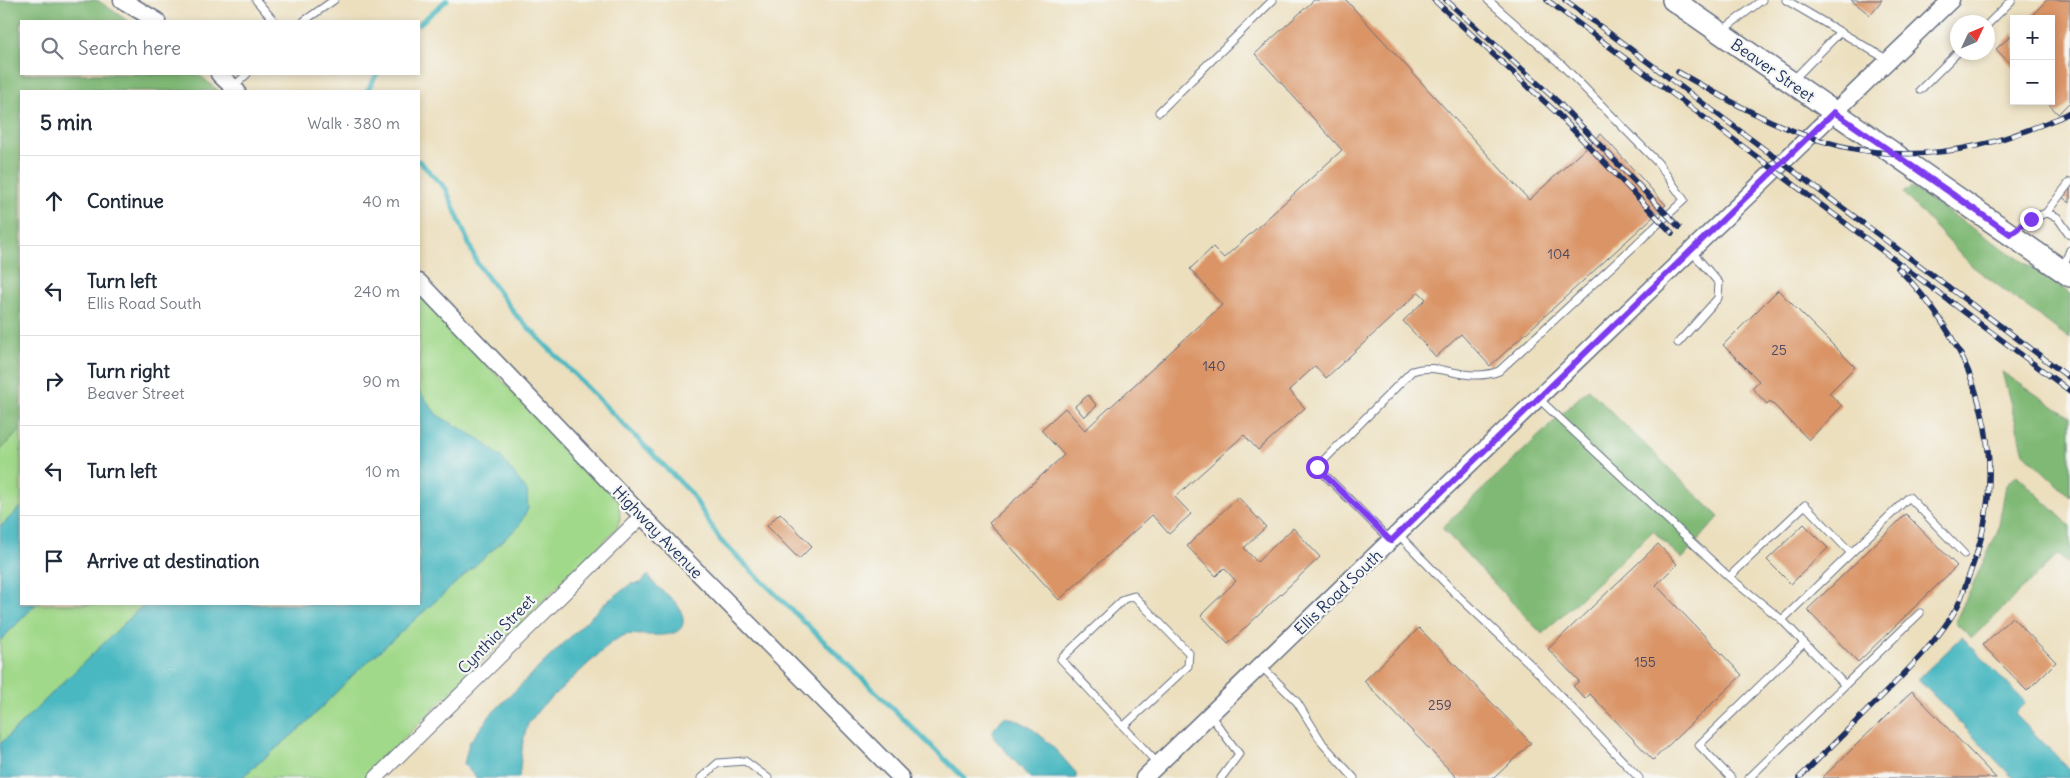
<!DOCTYPE html>
<meta charset="utf-8">
<style>
:root{--surface:#fff;--page:#f6f6f7;--text:#1f2937;--muted:#747a83;--line:#e0e1e3}
body{margin:0;font-family:Delius,sans-serif;background:var(--page);color:var(--text)}
.controls{position:absolute;right:15px;top:15px;display:grid;overflow:hidden;border-radius:0px;box-shadow:0 2px 8px #0003}
.controls button{width:45px;height:45px;display:grid;place-items:center;padding:0;border:0;border-bottom:1px solid var(--line);background:var(--surface);color:var(--text);font:25px sans-serif}
.compass{position:absolute;left:1950px;top:15px;width:45px;height:45px;border-radius:50%;background:var(--surface);box-shadow:0 2px 8px #0003;rotate:46deg}
.stop{position:absolute;width:15px;height:15px;margin:-11px;border:4px solid #7c3aed;border-radius:50%;background:#fff}
.stop.end{background:#7c3aed;border-color:#fff;box-shadow:0 1px 5px #0008}
.list{margin:0;padding:0;list-style:none}
h2{display:flex;justify-content:space-between;align-items:center;height:65px;margin:0;padding:0 20px;font-size:21px}
h2 small{font-size:16px;font-weight:400;color:var(--muted)}
.list li{display:grid;grid-template-columns:32px 1fr auto;gap:15px;align-items:center;box-sizing:border-box;height:90px;padding:0 20px;border-top:1px solid var(--line)}
.list b{display:block;font-size:19px;white-space:nowrap}
.list p{margin:0;font-size:16px;white-space:nowrap;color:var(--muted)}
.list em{font-size:16px;font-style:normal;color:var(--muted)}
.icon{flex:none;width:28px;height:28px;fill:none;stroke:currentColor;stroke-width:2;stroke-linecap:round;stroke-linejoin:round}
.map{position:relative;flex:none;width:2070px;height:778px;overflow:hidden}
.search{position:absolute;background:var(--surface);box-shadow:0 2px 8px #0003;left:20px;top:20px;width:400px;height:55px;display:flex;align-items:center;gap:12px;box-sizing:border-box;padding:0 18px;border-radius:0px;color:var(--muted);font-size:19px}
.panel{position:absolute;background:var(--surface);box-shadow:0 2px 8px #0003;left:20px;top:90px;width:400px;height:515px;border-radius:0px}
.map>svg:first-child{display:block}
.green{fill:#a1d98a;stroke:#5e8474}
.forest{fill:#80b976;stroke:#4e746a}
.water{fill:#49b8c1;stroke:#327490}
.lines{fill:none;stroke-linecap:round;stroke-linejoin:round}
.stream{stroke:#49b8c1;stroke-width:5}
.building{fill:#da9466}
.service-casing{stroke:#646d80;stroke-width:9}
.minor-casing{stroke:#646d80;stroke-width:16}
.tertiary-casing{stroke:#646d80;stroke-width:19}
.primary-casing{stroke:#646d80;stroke-width:24}
.service{stroke:#fff;stroke-width:7}
.minor{stroke:#fff;stroke-width:14}
.tertiary{stroke:#fff;stroke-width:16}
.primary{stroke:#fff;stroke-width:21}
.rail-casing{stroke:#1b2f5e;stroke-width:5.5}
.rail{stroke:#f6f6f2;stroke-width:4;stroke-dasharray:11;stroke-linecap:butt}
.route{stroke:#7c3aed;stroke-width:6}
.labels{text-anchor:middle;stroke-width:4.5;stroke-linejoin:round;paint-order:stroke}
.number-label{font-size:14px;fill:#4b4860}
.street-label{font-size:16px;fill:#1b2f5e;stroke:#f6f6f2}
</style>
<div class="map">
<svg width="2070" height="778" viewBox="0 0 2070 778">
<rect width="100%" height="100%" fill="#f6f6f2"/>
<filter id="ink" filterUnits="userSpaceOnUse"><feTurbulence type="fractalNoise" baseFrequency=".02" numOctaves="2"/><feDisplacementMap in="SourceGraphic" scale="10" xChannelSelector="R" yChannelSelector="G"/><feConvolveMatrix kernelMatrix="1 2 1 2 8 2 1 2 1" color-interpolation-filters="sRGB"/></filter>
<filter id="wash" filterUnits="userSpaceOnUse"><feTurbulence type="fractalNoise" baseFrequency=".0096" numOctaves="4" result="noise"/><feDisplacementMap in="SourceGraphic" scale="20" xChannelSelector="R" yChannelSelector="G"/><feGaussianBlur stdDeviation="1.12" result="paint"/><feColorMatrix in="noise" values="0 0 0 0 0 0 0 0 0 0 0 0 0 0 0 0 0 1.4 0 .05"/><feComposite in="paint" operator="in"/></filter>
<g filter="url(#wash)">
<rect width="100%" height="100%" fill="#ecdfbe"/>
<path class="green" d="M421 296 619 502 620 519 617 528 364 778H241L303 726 352 676 518 527 481 440 437 415 419 391V299Z
M21 429V507L0 527V451Z
M36 604H144L0 744V641Z"/>
<path class="forest" d="M0 0H97L128 21H21V74H198L219 91H21V429L0 451Z
M1911 187 2070 293V339L1972 266 1903 193Z
M2002 372 2070 417V497L2024 453Z
M1588 389 1719 517 1682 559 1653 531 1542 634 1442 528Z
M2017 475 2070 526V565L2058 554 1972 638 1955 622 1998 531 2006 485Z"/>
<path class="water" d="M419 391 437 415 481 440 502 458 527 491 528 509 518 527 352 676 303 726 241 778H0V744L144 604H419Z
M21 507V604H36L0 641V527Z
M647 576H649C655 589 674 596 680 609 697 646 641 632 625 635 621 636 616 640 612 642L542 706 528 724 523 741 519 778H476L464 764 469 743 492 713 605 603 631 584 641 583Z
M1962 637 2026 703 2015 714 2070 770V778H2013L1918 679Z
M1004 717C1030 718 1060 754 1076 773V778H1030L994 738 993 730Z"/>
<g class="lines">
<path class="stream" d="M419 24 447 0
M367 91 377 74
M419 161 446 189 477 263 516 315 691 493 720 540 964 778"/>
</g>
<g id="blocks">
<path class="building" d="M1314 0H1346L1529 200 1601 134 1666 205 1490 366 1461 334 1436 357 1403 321 1426 299 1419 292 1326 378 1315 366 1289 390 1305 408 1258 450 1244 435 1175 497 1191 514 1169 534 1152 515 1059 600 989 523 1064 455 1041 430 1065 408 1085 430 1222 305 1190 269 1213 247 1224 258 1342 150 1255 54Z
M1851 0H1882L1870 15Z
M2047 0H2070V102L2058 114 2046 101H2051V19H2028Z
M2014 33V68L1996 49Z
M2070 187V203L2062 197Z
M1778 290 1855 367 1829 393 1842 406 1809 440 1770 401 1767 404 1752 388 1759 381 1723 345Z
M1088 395 1097 406 1084 417 1075 406Z
M1238 497 1266 527 1244 548 1257 562 1293 528 1320 557 1228 644 1201 615 1236 581 1224 568 1216 576 1187 546Z
M780 513 812 546 799 559 767 526Z
M1906 514 1957 566 1858 662 1807 610Z
M1804 524 1828 548 1791 584 1767 560Z
M1658 544 1677 564 1656 585 1742 675 1653 760 1590 694 1585 699 1573 686 1579 681 1548 649Z
M2012 617 2056 662 2027 691 1983 645Z
M1419 628 1531 743 1494 778H1457L1364 681Z
M1912 691 1996 778H1822Z"/>
</g>
</g>
<g filter="url(#ink)">
<use href="#blocks" fill-opacity="0" stroke="#646d80" stroke-width="1"/>
<g class="lines">
<g class="service-casing">
<path id="service" d="M256 0 274 21
M1786 0 1888 60
M304 21 334 0
M1988 24 2012 0
M1723 30 1762 0
M1793 80 1840 32
M233 87 247 74
M1920 90 1958 52
M1159 112 1273 0
M2046 213 2070 182
M2013 233 2031 219 2046 213 2057 217 2070 235
M2063 268 2070 250
M1678 343 1718 298 1719 283 1692 252
M1539 399 1729 577 1782 620 1909 497 1964 554
M1398 534 1455 593 1529 663 1639 778
M1391 541 1317 467 1412 371C1439 361 1466 384 1499 371L1684 200 1658 163 1563 66 1488 0
M1729 577 1805 505 1851 553
M1782 620 1845 685 1920 613
M1261 666 1297 702 1323 744 1354 778
M1210 715 1239 754 1221 778
M1124 726 1188 666 1189 653 1134 596 1124 599 1061 659 1158 764
M701 778 718 763 745 761 768 778
M1731 778 1699 745 1804 643
M1749 778 1845 685"/>
</g>
<g class="minor-casing">
<path id="minor" d="M376 778 642 516"/>
</g>
<g class="tertiary-casing">
<path id="tertiary" d="M122 0 157 21
M219 74 237 91
M419 282 642 516 901 778
M1144 778 1951 0"/>
</g>
<g class="primary-casing">
<path id="primary" d="M1673 0 2070 276"/>
</g>
<use href="#service" class="service"/>
<use href="#minor" class="minor"/>
<use href="#tertiary" class="tertiary"/>
<use href="#primary" class="primary"/>
<g class="rail-casing">
<path id="rail" d="M1434 0 1558 114 1672 233
M1446 0 1557 101 1679 227
M1547 0 2070 391
M1565 0 2070 378
M1678 72C1780 130 1858 173 1980 145 2007 139 2033 128 2059 118L2070 112
M1799 778C1826 751 1853 725 1880 698 1908 670 1936 643 1956 609 1962 598 1965 585 1970 573 2013 462 1981 352 1898 268"/>
</g>
<use href="#rail" class="rail"/>
</g>
</g>
<g class="lines" filter="url(#ink)">
<path class="route" d="M1317 467 1391 541 1834 112 2010 234 2031 219"/>
</g>
<g class="labels">
<g class="number-label">
<text x="1559" y="259">104</text>
<text x="1779" y="355">25</text>
<text x="1214" y="371">140</text>
<text x="1645" y="667">155</text>
<text x="1440" y="710">259</text>
</g>
<g class="street-label">
<text transform="translate(1773 70) rotate(35)" y="6">Beaver Street</text>
<text transform="translate(658 532) rotate(46)" y="6">Highway Avenue</text>
<text transform="translate(1338 592) rotate(-44)" y="6">Ellis Road South</text>
<text transform="translate(496 634) rotate(-46)" y="6">Cynthia Street</text>
</g>
</g>
</svg>
<div class="controls">
<button>+</button>
<button>−</button>
</div>
<svg class="compass" viewBox="-18 -18 36 36"><path d="M0-13l5 13h-10z" fill="#e53935"/><path d="M0 13l5-13h-10z" fill="#747a83"/></svg>
<div class="stop" style="left:1317px;top:467px"></div>
<div class="stop end" style="left:2031px;top:219px"></div>
<div class="search"><svg class="icon" aria-label="search" viewBox="0 0 24 24"><circle cx="10" cy="10" r="6"/><path d="M15 15l6 6"/></svg>Search here</div>
<section class="panel">
<h2>5 min<small>Walk · 380 m</small></h2>
<ul class="list">
<li><svg class="icon" aria-label="ahead" viewBox="0 0 24 24"><path d="M12 20V5M6 11l6-6 6 6"/></svg><div><b>Continue</b></div><em>40 m</em></li>
<li><svg class="icon" aria-label="left" viewBox="0 0 24 24"><path d="M17 20v-9H6M10 6l-5 5 5 5"/></svg><div><b>Turn left</b><p>Ellis Road South</p></div><em>240 m</em></li>
<li><svg class="icon" aria-label="right" viewBox="0 0 24 24"><path d="M7 20v-9h11M14 6l5 5-5 5"/></svg><div><b>Turn right</b><p>Beaver Street</p></div><em>90 m</em></li>
<li><svg class="icon" aria-label="left" viewBox="0 0 24 24"><path d="M17 20v-9H6M10 6l-5 5 5 5"/></svg><div><b>Turn left</b></div><em>10 m</em></li>
<li><svg class="icon" aria-label="arrive" viewBox="0 0 24 24"><path d="M6 21V4h12l-3 4 3 4H6"/></svg><div><b>Arrive at destination</b></div></li>
</ul>
</section>
</div>
